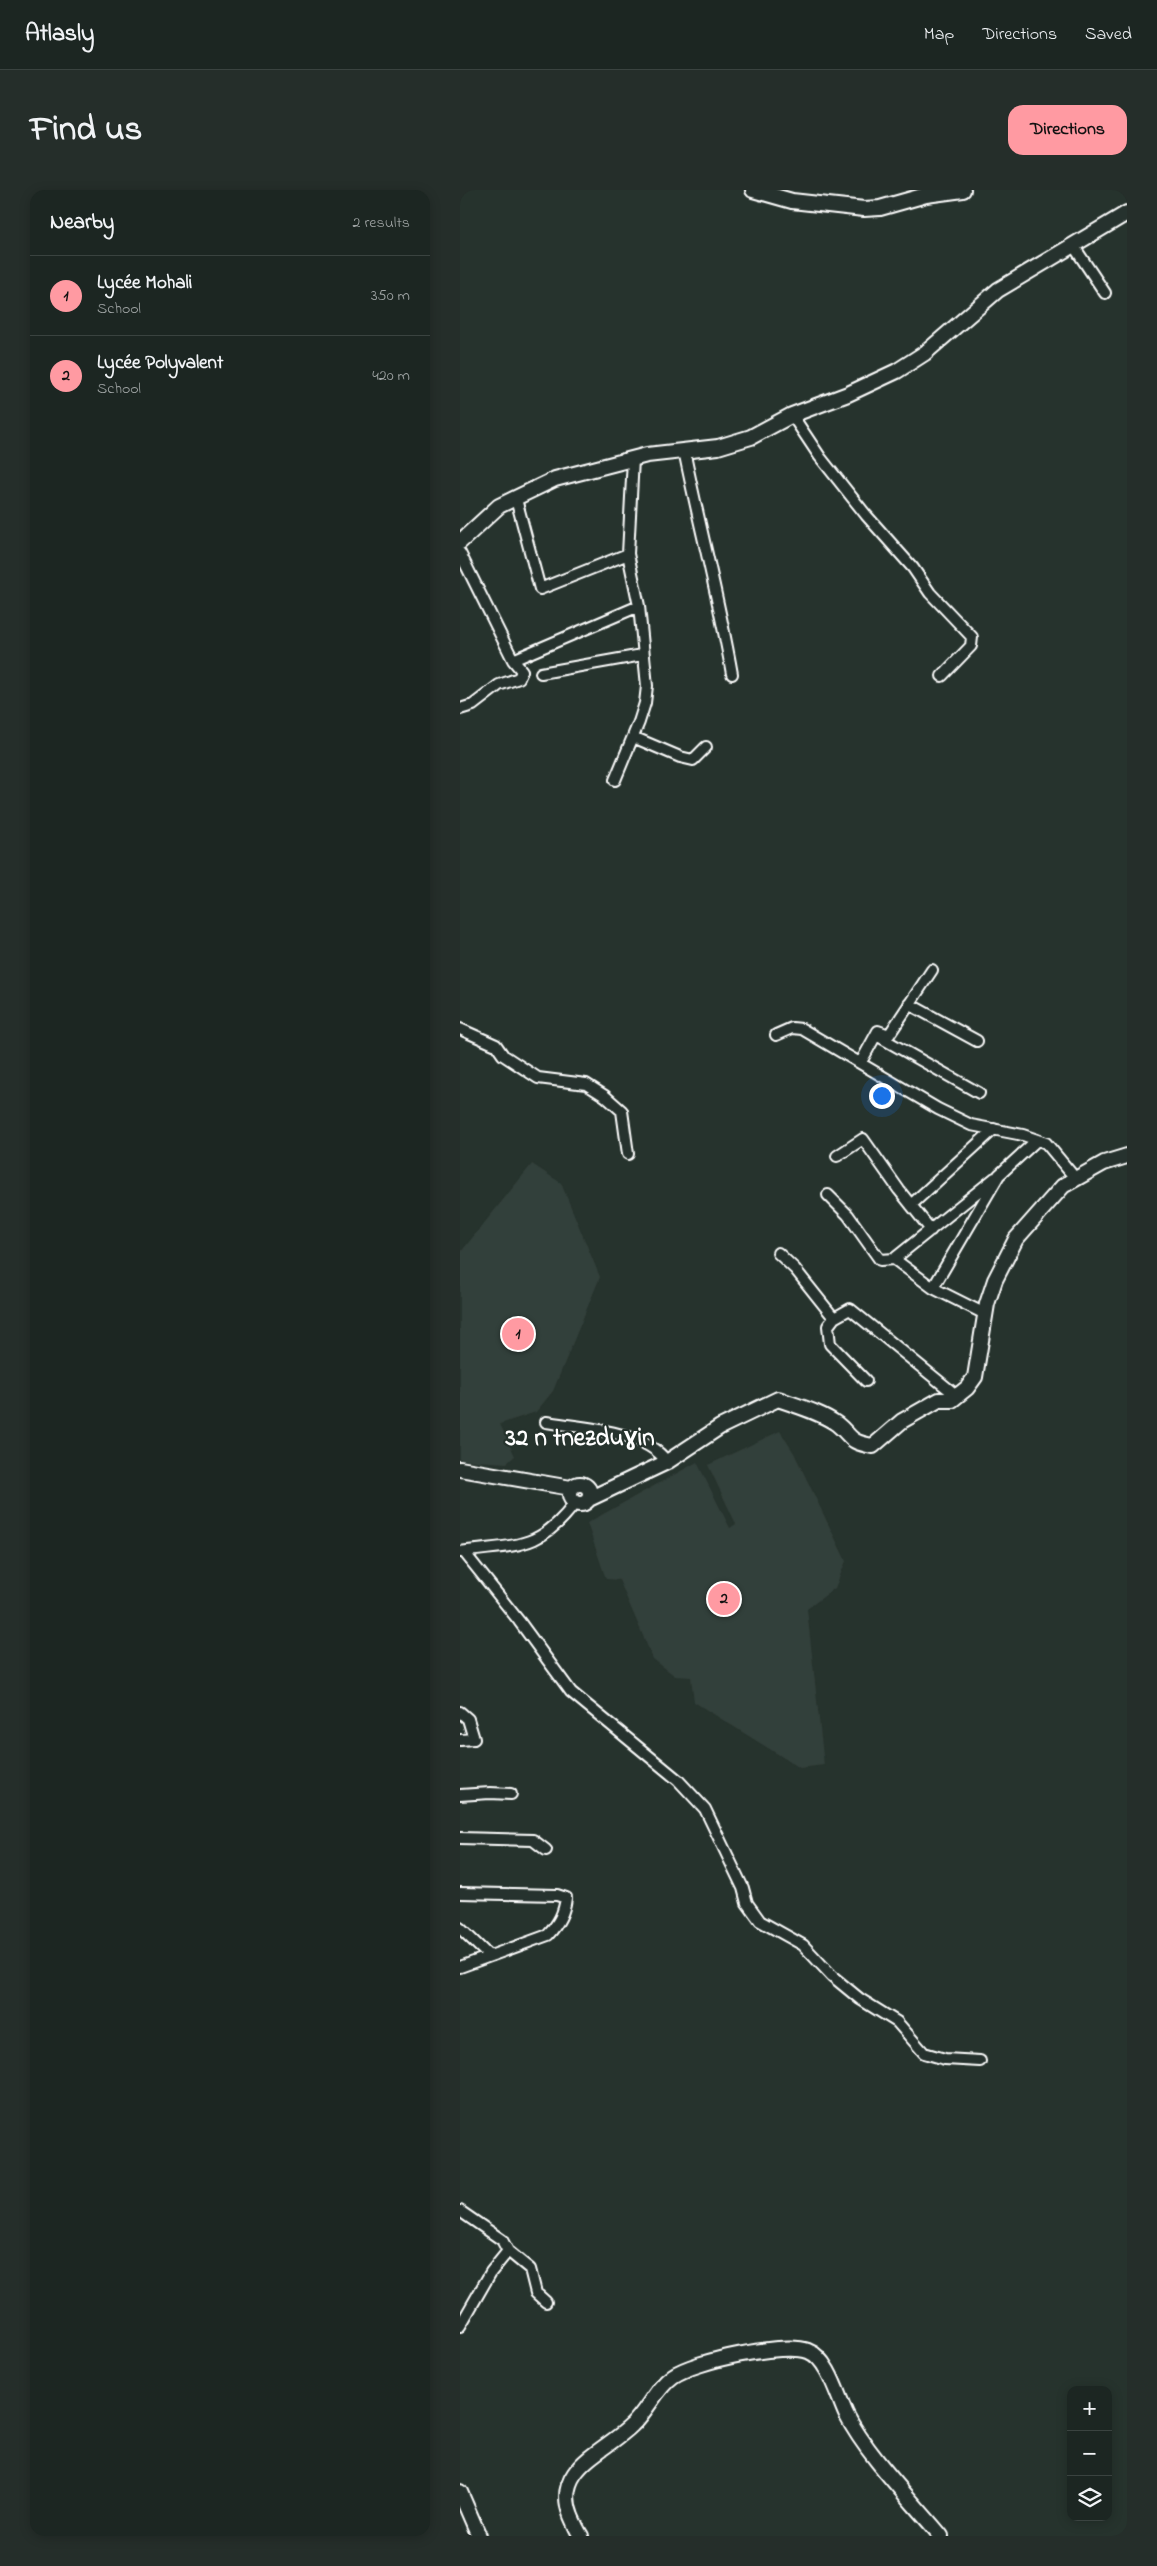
<!DOCTYPE html>
<meta charset="utf-8">
<style>
:root{--surface:#1c2622;--page:#252e2a;--text:#f1f3f6;--muted:#a0a5a5;--line:#3a4340;--accent:#ff9aa2}
body{margin:0;font-family:"Indie Flower",sans-serif;background:var(--page);color:var(--text)}
.controls{position:absolute;right:15px;bottom:15px;display:grid;overflow:hidden;border-radius:10px;box-shadow:0 2px 12px #0003}
.controls button{width:45px;height:45px;display:grid;place-items:center;padding:0;border:0;border-bottom:1px solid var(--line);background:var(--surface);color:var(--text);font:25px sans-serif}
.you{position:absolute;left:421px;top:905px;width:18px;height:18px;margin:-12px;border:4px solid #fff;border-radius:50%;background:#1a73e8;box-shadow:0 0 0 8px #1a73e833}
.badge{display:grid;place-items:center;width:32px;height:32px;border-radius:50%;background:var(--accent);color:#111;font-size:16px;font-weight:700}
.pin{position:absolute;translate:-50% -50%;border:2px solid #fff;box-shadow:0 1px 5px #0006}
.list{margin:0;padding:0;list-style:none}
h2{display:flex;justify-content:space-between;align-items:center;height:65px;margin:0;padding:0 20px;font-size:21px}
h2 small{font-size:16px;font-weight:400;color:var(--muted)}
.list li{display:grid;grid-template-columns:32px 1fr auto;gap:15px;align-items:center;box-sizing:border-box;height:80px;padding:0 20px;border-top:1px solid var(--line)}
.list b{display:block;font-size:19px;white-space:nowrap}
.list p{margin:0;font-size:16px;white-space:nowrap;color:var(--muted)}
.list em{font-size:16px;font-style:normal;color:var(--muted)}
.icon{flex:none;width:28px;height:28px;fill:none;stroke:currentColor;stroke-width:2;stroke-linecap:round;stroke-linejoin:round}
.map{position:relative;flex:none;width:667px;height:2346px;overflow:hidden;border-radius:15px}
header{display:flex;align-items:center;gap:30px;box-sizing:border-box;height:70px;padding:0 25px;background:var(--surface);border-bottom:1px solid var(--line)}
header strong{font-size:24px}
nav{display:flex;gap:28px;margin-inline-start:auto;font-size:18px}
.intro{display:flex;align-items:center;justify-content:space-between;box-sizing:border-box;height:120px;padding:0 30px}
h1{margin:0;font-size:35px}
.button{padding:12px 22px;border-radius:15px;background:var(--accent);color:#111;font-size:18px;font-weight:700}
main{display:flex;gap:30px;padding:0 30px}
aside{flex:1;background:var(--surface);border-radius:15px;box-shadow:0 2px 12px #0003}
.map>svg:first-child{display:block}
.built{fill:#333f3a}
.lines{fill:none;stroke-linecap:round;stroke-linejoin:round}
.street-casing{stroke:#fff;stroke-width:14}
.secondary-casing{stroke:#fff;stroke-width:18}
.street{stroke:#26332d;stroke-width:10}
.secondary{stroke:#26332d;stroke-width:14}
.labels{text-anchor:middle;stroke-width:4.5;stroke-linejoin:round;paint-order:stroke}
.district-label{font-size:25px;font-weight:bold;fill:#fff;stroke:#26332d}
</style>
<header>
<strong>Atlasly</strong>
<nav><a>Map</a><a>Directions</a><a>Saved</a></nav>
</header>
<div class="intro"><h1>Find us</h1><a class="button">Directions</a></div>
<main>
<aside>
<h2>Nearby<small>2 results</small></h2>
<ul class="list">
<li><span class="badge">1</span><div><b>Lycée Mohali</b><p>School</p></div><em>350 m</em></li>
<li><span class="badge">2</span><div><b>Lycée Polyvalent</b><p>School</p></div><em>420 m</em></li>
</ul>
</aside>
<div class="map">
<svg width="667" height="2346" viewBox="0 0 667 2346">
<rect width="100%" height="100%" fill="#26332d"/>
<filter id="ink" filterUnits="userSpaceOnUse"><feTurbulence type="fractalNoise" baseFrequency=".02" numOctaves="2"/><feDisplacementMap in="SourceGraphic" scale="10" xChannelSelector="R" yChannelSelector="G"/><feConvolveMatrix kernelMatrix="1 2 1 2 8 2 1 2 1" color-interpolation-filters="sRGB"/></filter>
<g filter="url(#ink)">
<path class="built" d="M72 974 101 993 140 1087 93 1201 76 1222 40 1234 55 1266 47 1273 0 1270V1063Z
M320 1241 334 1263 386 1371 375 1398 347 1419 364 1575 340 1578 234 1512 231 1487 215 1486 193 1469 159 1390 146 1389 127 1333 237 1272 270 1338 276 1334 248 1275Z"/>
<g class="lines">
<g class="street-casing">
<path id="street" d="M613 55 645 103
M332 225 360 267 406 325 453 378 470 403 512 447 511 456 482 486
M224 260C239 335 259 409 272 484
M56 309 80 399 168 364
M0 363 53 470 62 481 59 488 39 495 13 515 0 519
M53 470 179 416
M81 483 182 465
M173 547 220 567 233 570 246 557
M155 590 179 532 185 513 187 496 179 416 168 364 173 269
M449 814 517 851
M0 839 36 855 43 865 78 888 126 894 145 906 162 921 168 964
M316 845 332 838 342 839 478 919 511 935 563 945 586 953 615 988
M418 846 519 903
M401 872 418 841 429 845 472 780
M377 966 403 949 439 1000 471 1040
M368 1005 388 1025 420 1070 434 1069 473 1098 525 1124
M451 1015 534 939
M318 1063 335 1079 374 1128 390 1119 497 1206
M434 1069 535 988
M473 1098 539 985 577 950
M374 1128 368 1136 370 1154 406 1191
M86 1232C122 1238 185 1240 207 1272
M0 1362C53 1354 79 1362 115 1313
M4 1362 59 1431 111 1502 218 1590 245 1619 283 1698 287 1713 300 1731 343 1755 372 1786 400 1809 437 1832 464 1863 485 1869 520 1871
M0 1522 8 1529 14 1549 0 1550
M0 1605 30 1603 51 1604
M0 1648 73 1650 86 1660
M0 1703 97 1705 106 1708C104 1723 99 1733 88 1745L0 1777
M0 1738 29 1766
M0 2021 42 2050 48 2061 70 2079 76 2103 86 2112
M0 2136 31 2082 48 2061"/>
</g>
<g class="secondary-casing">
<path id="secondary" d="M293 0 332 11 404 19 420 18 466 5 503 0
M0 352 39 316 95 289 187 265 258 257 291 247 332 225 388 204 437 181 465 163 538 100 667 23
M0 1279 111 1298
M110 1304a10 10 0 1 1 20 0a10 10 0 1 1-20 0Z
M129 1309 207 1272 260 1237 318 1209C337 1216 360 1222 377 1234 393 1247 388 1252 413 1256L442 1231 479 1210H492L507 1198 515 1187 527 1114 535 1090 556 1049 603 996 644 973 667 966
M0 2302 19 2346
M121 2346C117 2340 114 2333 111 2326 92 2278 145 2262 172 2235 187 2221 196 2198 213 2186 234 2171 325 2152 348 2161 368 2168 378 2207 386 2224 406 2264 452 2311 481 2346"/>
</g>
<use href="#street" class="street"/>
<use href="#secondary" class="secondary"/>
</g>
</g>
<g class="labels">
<g class="district-label">
<text x="120" y="1255">32 n tnezduɣin</text>
</g>
</g>
</svg>
<div class="controls">
<button>+</button>
<button>−</button>
<button><svg class="icon" aria-label="layers" viewBox="0 0 24 24"><path d="M12 4l9 5-9 5-9-5zM3 14l9 5 9-5"/></svg></button>
</div>
<div class="you"></div>
<div class="pin badge" style="left:58px;top:1144px">1</div>
<div class="pin badge" style="left:264px;top:1409px">2</div>
</div>
</main>
